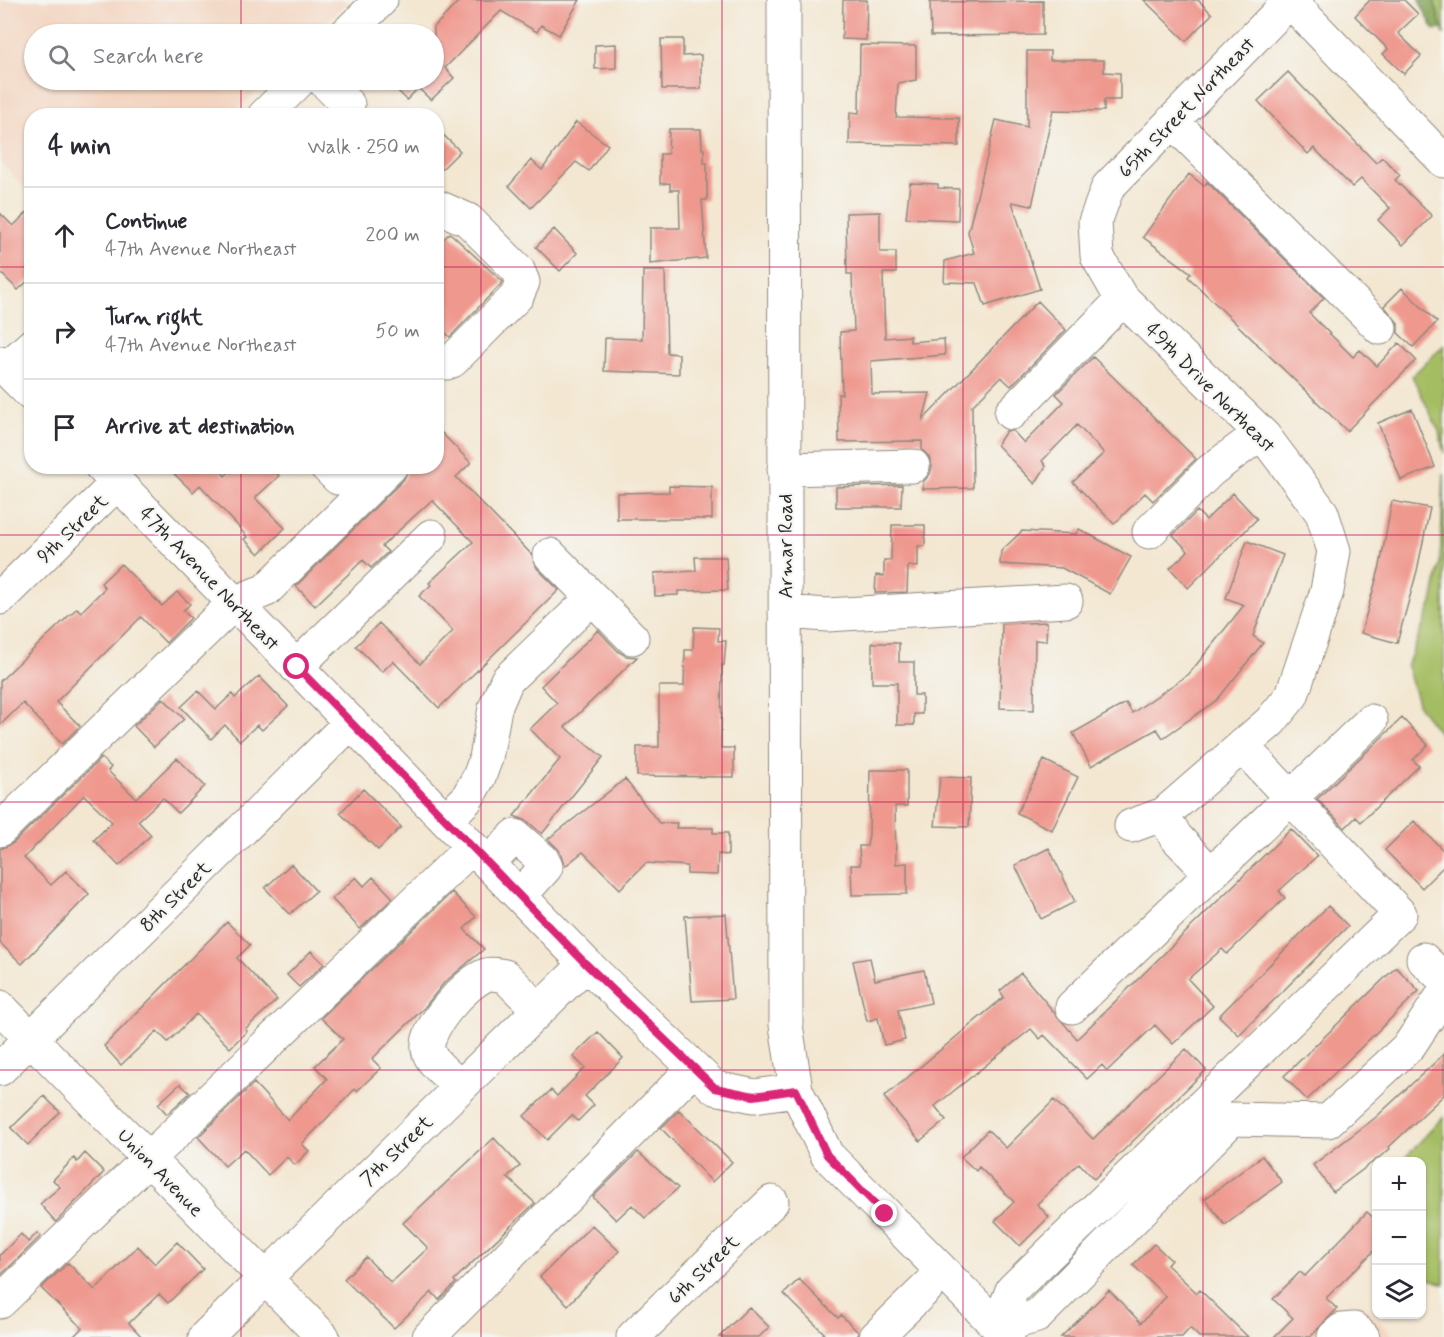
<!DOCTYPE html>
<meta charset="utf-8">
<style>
:root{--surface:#fff;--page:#f7f7f7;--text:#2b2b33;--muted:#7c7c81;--line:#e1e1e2}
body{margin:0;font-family:Mynerve,sans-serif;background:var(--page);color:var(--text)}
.controls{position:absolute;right:18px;bottom:18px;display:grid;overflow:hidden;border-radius:12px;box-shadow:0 2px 4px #0004}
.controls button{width:54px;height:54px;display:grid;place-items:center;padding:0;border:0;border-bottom:2px solid var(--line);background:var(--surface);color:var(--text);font:30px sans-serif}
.stop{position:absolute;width:18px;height:18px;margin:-14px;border:4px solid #db2777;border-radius:50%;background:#fff}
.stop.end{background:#db2777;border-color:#fff;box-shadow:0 2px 6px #0008}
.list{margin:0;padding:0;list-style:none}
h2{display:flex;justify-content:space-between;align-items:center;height:78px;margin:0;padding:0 24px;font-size:26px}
h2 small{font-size:20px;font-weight:400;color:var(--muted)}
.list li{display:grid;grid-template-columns:39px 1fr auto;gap:18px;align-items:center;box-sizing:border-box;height:96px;padding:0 24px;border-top:2px solid var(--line)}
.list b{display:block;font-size:22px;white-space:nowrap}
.list p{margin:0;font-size:20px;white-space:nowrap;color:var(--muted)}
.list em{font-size:20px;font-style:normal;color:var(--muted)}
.icon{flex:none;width:33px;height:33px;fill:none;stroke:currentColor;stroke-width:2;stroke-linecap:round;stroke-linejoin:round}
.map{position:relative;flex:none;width:1444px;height:1337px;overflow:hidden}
.search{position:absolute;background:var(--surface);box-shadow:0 2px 4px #0004;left:24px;top:24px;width:420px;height:66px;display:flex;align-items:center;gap:15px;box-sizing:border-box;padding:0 21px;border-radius:33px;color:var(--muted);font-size:22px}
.panel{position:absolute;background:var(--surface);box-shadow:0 2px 4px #0004;left:24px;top:108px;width:420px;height:366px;border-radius:24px}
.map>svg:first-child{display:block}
.built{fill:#f3d4bf}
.green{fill:#a5bd62;stroke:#687446;stroke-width:1.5}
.forest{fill:#84a458;stroke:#586842;stroke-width:1.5}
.building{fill:#ef988e}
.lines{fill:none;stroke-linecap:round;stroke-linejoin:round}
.minor-casing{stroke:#8f897e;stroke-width:35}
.minor{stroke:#fff;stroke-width:33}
.route{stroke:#db2777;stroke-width:8}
.grid{fill:none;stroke:#c2185b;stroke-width:1.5;stroke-opacity:0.55}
.labels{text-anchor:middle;stroke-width:4.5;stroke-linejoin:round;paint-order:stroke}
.street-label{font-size:20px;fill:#2b2b2b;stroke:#f6f6f2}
</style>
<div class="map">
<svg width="1444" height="1337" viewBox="0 0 1444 1337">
<rect width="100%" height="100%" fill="#f6f6f2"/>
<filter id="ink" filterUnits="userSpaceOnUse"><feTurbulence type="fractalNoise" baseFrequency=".0167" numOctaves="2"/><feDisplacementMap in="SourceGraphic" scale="12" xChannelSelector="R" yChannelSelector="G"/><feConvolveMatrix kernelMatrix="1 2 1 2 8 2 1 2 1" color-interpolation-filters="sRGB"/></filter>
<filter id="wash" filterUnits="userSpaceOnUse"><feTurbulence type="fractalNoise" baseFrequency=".008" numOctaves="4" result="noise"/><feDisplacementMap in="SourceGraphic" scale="24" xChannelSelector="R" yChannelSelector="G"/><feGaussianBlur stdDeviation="1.35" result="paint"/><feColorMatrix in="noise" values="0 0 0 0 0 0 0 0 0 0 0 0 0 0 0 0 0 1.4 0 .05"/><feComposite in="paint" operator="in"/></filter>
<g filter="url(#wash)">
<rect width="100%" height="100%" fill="#f3e7d2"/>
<path class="built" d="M0 0H349L314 34H34V80H269L232 115 32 116 31 194 0 162Z
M1361 1304 1395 1337H1327Z"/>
<path class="green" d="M1434 0H1444V35Z
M1444 345V453L1439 431 1412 376Z
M1444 473V739L1419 707 1407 666 1432 603 1440 564Z
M1444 1116V1284L1422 1276V1162L1402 1161Z"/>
<path class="forest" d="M1419 0H1434L1442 29 1434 30Z"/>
<g id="blocks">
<path class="building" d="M460 0H580L559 35 541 25 537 32 501 11 445 68 454 78 431 100 418 88 407 100 387 80H434V27Z
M843 0H867L866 40 842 39Z
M1144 0H1198L1212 14 1186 41Z
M1370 0H1404L1418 14 1398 33 1421 56 1404 74 1383 54 1388 49 1355 16Z
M1043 1V35L931 36 930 2Z
M661 39H683V56L701 55V89H662Z
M616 44V68L595 69V45Z
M860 45 916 46V80L898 83 896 117 959 118V146L849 144 850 112 859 113Z
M1027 51H1050V60H1104V72L1120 73V100H1104V111L1053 110 1032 206 1012 202 1040 289 985 306 977 283 944 282 945 261 974 253 968 232 996 120 1027 127Z
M1288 72 1376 163 1382 157 1400 175 1395 180 1432 216 1403 245 1378 220 1390 208 1361 179 1352 187 1314 148 1308 154 1258 101Z
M576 122 608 145 589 171 576 162 531 208 509 186 531 160 542 170Z
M436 128 460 151 436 175Z
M669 129H701L702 149H704V163H707V200H702L706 258 650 264V228H680L679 190H670V183L660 184V154H668Z
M1189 174 1204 186 1207 182 1324 298 1309 313 1353 357 1360 350 1377 366 1399 343 1416 360 1347 431 1188 277 1191 273 1143 237Z
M910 183 938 184V188L959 189 958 220 906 218Z
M32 208V277L18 290 0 272V213L13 226Z
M880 212V252H896V273H883L885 338 910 336V342L944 339 945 355 871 361 872 394 930 393 923 420 1038 301 1066 330 1011 386 1001 377 972 406 973 488 923 489V482L930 474 932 466 929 457 922 450V441L839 442 838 394H842L840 332 854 331 852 274H847L846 213Z
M554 229 577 253 560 271 536 247Z
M450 233 503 282 450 337 436 324V246Z
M643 271H665L667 353 679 354V374L604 371 605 338 642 339Z
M1402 288 1437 322 1413 347 1398 333V323L1384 306Z
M1093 357 1196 459 1153 501 1145 493 1114 524 1073 482 1104 453 1077 425 1042 461 1046 466 1035 484 997 445 1006 431H1013L1024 443 1064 402 1056 394Z
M1412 409 1435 467 1401 480 1378 423Z
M436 427 471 463 456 477 532 555 537 568 559 590 439 708 393 661 382 672 356 646 379 623 420 664 453 631 419 596 431 585 429 583 473 542 432 500 382 546 388 552 371 568 363 560 315 606 296 586 404 479 409 466H436Z
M166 466H218L225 476 235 466H270L279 476 255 498 285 528 259 554 244 539 247 537 237 525 200 485 193 492Z
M902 485 901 507H836V487Z
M669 486 712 487V519H617V493L669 492Z
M1233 493 1257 519 1188 588 1170 568 1188 551 1173 535 1197 511 1206 520Z
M1392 501 1430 508 1417 571 1397 643 1361 633 1380 566Z
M892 525H925V546H918V567L908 566 907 592 875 593 876 575 884 576V560H891Z
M1079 529 1131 557 1110 594 1062 568 1000 564 1001 551 1022 531 1076 534Z
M1247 541 1283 555 1253 636 1263 643 1217 700 1163 738 1157 729 1091 766 1073 733 1126 703 1132 713 1189 674 1244 605 1226 598Z
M695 557H726L728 590 678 591V595L655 596 654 573 696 571Z
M121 564 162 606 177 592 190 604 183 611 191 618 166 643 141 617 56 702 80 726 62 744 23 703 0 725V681L77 608 81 612 105 588 101 583Z
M1047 622 1046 641 1035 640 1034 710 1000 708 1002 624Z
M694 627 719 628 718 641H726L724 665H722L721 748H734V777L637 776V747H659V686H684L685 650H693Z
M598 630 619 652 626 656 637 657 565 727 603 757 542 834 527 821 514 816 560 759 530 729 557 703 541 686Z
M872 643H899V662H914V695H922V714H914V725H897V683H872Z
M259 676 288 706 262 730 257 725 240 741 225 725 211 739 181 707 198 691 216 709 232 694 235 698Z
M163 698 184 719 154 747 134 726Z
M1402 718 1428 745 1413 760 1419 766 1361 822 1356 817 1345 828 1317 799Z
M101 758 111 767 108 771 136 798 177 758 205 786 178 813 163 798 138 821 151 835 119 866 94 840 112 822 84 795 24 858 51 885 66 871 89 894 22 964 0 943V849L13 843Z
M1044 760 1078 777 1052 830 1017 813Z
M870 770H907V806H895L896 864 907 863V894L852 895 851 865H860L859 846H867L869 835Z
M940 777 971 778 969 827 935 826Z
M625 779 659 823H677L676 828H713V833H728V855L718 854 717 875 687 874V866L646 863 620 889 583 852 565 866 559 850 548 839Z
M363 789 401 827 378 850 340 813Z
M1414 821 1444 851V866L1422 888 1385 850Z
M1291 829 1317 856 1279 891 1285 898 1227 954 1222 949 1188 979 1213 1006 1173 1044 1155 1025 1107 1071 1102 1065 1087 1079 1044 1035 1040 1039 1031 1029 935 1106 946 1120 920 1141 884 1097 1004 997 1000 991 1021 973 1077 1039Z
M1049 848 1075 902 1041 919 1015 865Z
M291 864 316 891 290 914 265 888Z
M356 877 364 886 373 877 393 898 360 929 332 899Z
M452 892 476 917 464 929 484 949 444 983 424 1008 372 1059 381 1068 357 1091 355 1089 302 1144 309 1151 295 1165 287 1157 268 1175 244 1149 225 1166 198 1137 254 1083 288 1120 327 1079 315 1066 343 1039 321 1018Z
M1328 906 1348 926 1239 1035 1219 1016Z
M726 914 733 999 692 1001 685 916Z
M227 922 250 945 237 958 277 1000 245 1029 247 1031 230 1048 196 1014 168 1042 157 1031 121 1065 104 1046Z
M311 951 324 964 299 987 287 975Z
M870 958 875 980 924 970 931 1003 898 1010 905 1040 884 1045 878 1018 867 1021 853 961Z
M1396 967 1419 991 1307 1100 1284 1076Z
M598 1032 623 1058 585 1096 594 1105 578 1121 572 1115 547 1140 524 1116 551 1090 557 1096 585 1068 573 1056Z
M1186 1049 1206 1070 1094 1179 1079 1163 1037 1204 1049 1217 1020 1246 995 1221 1014 1202 979 1167 976 1171 961 1157 988 1130 1006 1148 1054 1100 1093 1139Z
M1444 1054V1095L1389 1147 1390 1149 1333 1192 1313 1165 1375 1118Z
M180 1084 190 1093 167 1114 158 1104Z
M44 1096 60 1112 28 1145 11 1128Z
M679 1110 732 1162 712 1182 661 1128Z
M494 1138 520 1166 507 1177 535 1203 454 1280 456 1283 439 1300 432 1292 394 1328 344 1279 366 1257 391 1283 428 1248 403 1223Z
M638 1152 678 1188 645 1218 632 1205 616 1220 593 1197Z
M85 1153 104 1172 56 1222 40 1204 60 1187 53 1180 74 1158 77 1162Z
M1262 1156 1282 1182 1225 1225 1205 1199Z
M1367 1212 1377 1221V1248L1326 1298 1337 1309 1310 1337H1274L1293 1318 1273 1299 1300 1272 1305 1276Z
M592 1225 619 1251 568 1305 540 1277Z
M37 1233 41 1236 0 1276V1255L21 1234 28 1242Z
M177 1242 203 1269 168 1303 159 1294 129 1323 142 1337H73L82 1328 41 1288 68 1263 95 1290 138 1246 155 1264Z
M1154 1244 1171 1260 1167 1265 1197 1293 1200 1290 1248 1337H1199L1190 1328 1182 1337H1061L1109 1290 1141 1323 1166 1297 1133 1265Z
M799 1279 838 1318 841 1315 858 1332V1337H820L824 1333 784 1294Z
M749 1307 769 1327 759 1337H719Z"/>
</g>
</g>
<g filter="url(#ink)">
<use href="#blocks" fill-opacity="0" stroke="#8f897e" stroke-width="1.5"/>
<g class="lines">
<g class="minor-casing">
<path id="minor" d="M784 0 786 1025 796 1090 827 1155 1008 1337
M1289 0 1444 161
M346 34 381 0
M323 80 348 105 345 116
M264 116 300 80
M1172 121 1380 328
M436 206 468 220 518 270 523 282 517 296 452 361 447 363 436 361
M0 363 32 395
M6 369 32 345
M1011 413 1123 299
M101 466 586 964 715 1088 754 1096 796 1090
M326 466 338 478 350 466
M784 469 913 466
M1149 532 1210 471 1261 433
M550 555 632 638
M0 598 117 483
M785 612 827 615 1066 601
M296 667 431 536
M1164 814 1175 836 1211 874
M446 819 466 800 479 777 486 758 495 708 507 680 592 598
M1131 826 1164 814 1270 722 1292 695 1327 591 1334 551 1322 513 1264 436 1120 296 1097 256 1095 222 1108 187 1290 1
M0 830 234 603 266 590 391 466
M489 863 515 836 542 859 546 867 520 896
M1423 959 1444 979
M0 1007 323 1337
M1072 1007 1371 721
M0 1069 351 722
M460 1087C451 1077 434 1066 429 1053 420 1032 467 981 486 975 492 973 499 975 505 976L539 1010
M0 1302 472 847
M998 1327 1012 1290 1400 914 1242 746
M998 1327 1037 1316 1232 1119 1328 1121 1409 1046 1444 993
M205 1337 586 964
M429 1337 694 1068
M633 1337 772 1202
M876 1337 943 1272
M1334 1337 1342 1330 1354 1329 1363 1337"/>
</g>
<use href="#minor" class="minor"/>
</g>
</g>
<g class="lines" filter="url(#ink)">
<path class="route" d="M297 667 586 964 715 1088 754 1096 796 1090 827 1155 885 1214"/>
</g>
<path class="grid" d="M241 0V34M481 0V1337M722 0V1337M963 0V1337M1203 0V1337M241 80V116M0 267H32M436 267H1444M241 466V1337M0 535H1444M0 802H1444M0 1070H1444"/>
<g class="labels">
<g class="street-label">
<text transform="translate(1186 107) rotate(-46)" y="7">65th Street Northeast</text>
<text transform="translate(1211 387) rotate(45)" y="7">49th Drive Northeast</text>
<text transform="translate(72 528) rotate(-44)" y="7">9th Street</text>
<text transform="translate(785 546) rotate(-90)" y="7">Armar Road</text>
<text transform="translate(210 578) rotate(46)" y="7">47th Avenue Northeast</text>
<text transform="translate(175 896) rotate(-45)" y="7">8th Street</text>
<text transform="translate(396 1150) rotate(-44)" y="7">7th Street</text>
<text transform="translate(161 1172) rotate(46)" y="7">Union Avenue</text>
<text transform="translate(703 1269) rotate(-44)" y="7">6th Street</text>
</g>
</g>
</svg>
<div class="controls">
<button>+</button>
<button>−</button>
<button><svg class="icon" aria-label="layers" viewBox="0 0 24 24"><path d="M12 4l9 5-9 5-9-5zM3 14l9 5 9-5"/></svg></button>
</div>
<div class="stop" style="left:297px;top:667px"></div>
<div class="stop end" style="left:885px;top:1214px"></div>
<div class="search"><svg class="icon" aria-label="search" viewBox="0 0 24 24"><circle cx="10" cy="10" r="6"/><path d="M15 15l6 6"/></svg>Search here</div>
<section class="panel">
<h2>4 min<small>Walk · 250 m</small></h2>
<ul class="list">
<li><svg class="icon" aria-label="ahead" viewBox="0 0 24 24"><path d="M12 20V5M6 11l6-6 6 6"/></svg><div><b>Continue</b><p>47th Avenue Northeast</p></div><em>200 m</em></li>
<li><svg class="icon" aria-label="right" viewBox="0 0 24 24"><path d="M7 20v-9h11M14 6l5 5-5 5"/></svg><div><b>Turn right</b><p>47th Avenue Northeast</p></div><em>50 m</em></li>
<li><svg class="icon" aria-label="arrive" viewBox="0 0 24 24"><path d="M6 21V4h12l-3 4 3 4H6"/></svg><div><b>Arrive at destination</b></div></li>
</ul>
</section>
</div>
